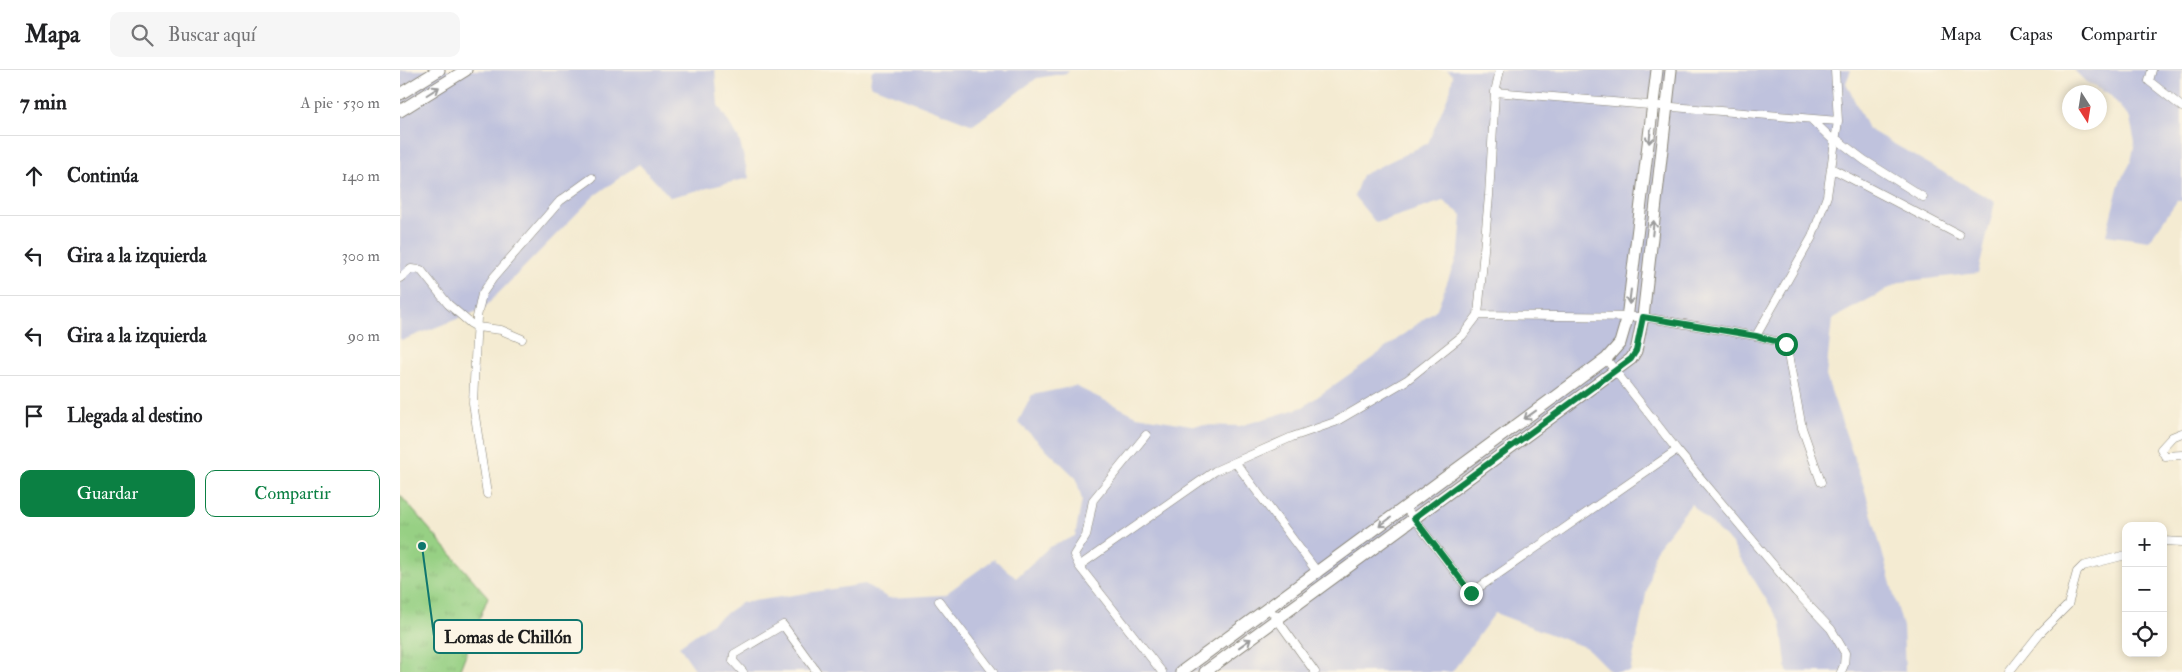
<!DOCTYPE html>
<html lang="es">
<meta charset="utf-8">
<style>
:root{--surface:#fff;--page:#f6f6f6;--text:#202124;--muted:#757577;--line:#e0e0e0;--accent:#0b8043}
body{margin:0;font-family:"IM FELL Double Pica",serif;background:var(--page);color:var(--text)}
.controls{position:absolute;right:15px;bottom:15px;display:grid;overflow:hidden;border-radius:10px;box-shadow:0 2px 8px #0003}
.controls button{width:45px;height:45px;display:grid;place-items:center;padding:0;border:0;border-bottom:1px solid var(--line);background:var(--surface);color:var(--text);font:25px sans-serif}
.compass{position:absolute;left:1662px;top:15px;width:45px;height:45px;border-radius:50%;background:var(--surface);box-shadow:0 2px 8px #0003;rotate:168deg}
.stop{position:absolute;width:15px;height:15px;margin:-11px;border:4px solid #0b8043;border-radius:50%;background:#fff}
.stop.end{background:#0b8043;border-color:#fff;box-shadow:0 1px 5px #0008}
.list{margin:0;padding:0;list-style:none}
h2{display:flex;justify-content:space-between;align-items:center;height:65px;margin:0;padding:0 20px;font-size:21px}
h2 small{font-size:16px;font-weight:400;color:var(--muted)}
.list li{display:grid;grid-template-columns:32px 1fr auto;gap:15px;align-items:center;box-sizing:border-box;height:80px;padding:0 20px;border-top:1px solid var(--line)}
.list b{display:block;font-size:19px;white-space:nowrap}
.list em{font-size:16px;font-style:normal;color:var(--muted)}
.actions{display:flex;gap:10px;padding:15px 20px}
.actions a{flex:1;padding:11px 0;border:1px solid var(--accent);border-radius:10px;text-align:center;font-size:18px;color:var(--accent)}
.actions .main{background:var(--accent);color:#fff}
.icon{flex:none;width:28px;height:28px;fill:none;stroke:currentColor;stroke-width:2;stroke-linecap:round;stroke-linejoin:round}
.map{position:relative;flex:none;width:1782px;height:602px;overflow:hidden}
header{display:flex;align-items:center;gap:30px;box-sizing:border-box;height:70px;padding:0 25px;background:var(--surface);border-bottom:1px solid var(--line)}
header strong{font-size:24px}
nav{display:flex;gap:28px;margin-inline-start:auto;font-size:18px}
.search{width:350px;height:45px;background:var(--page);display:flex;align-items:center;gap:12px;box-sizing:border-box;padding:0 18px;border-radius:10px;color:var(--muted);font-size:19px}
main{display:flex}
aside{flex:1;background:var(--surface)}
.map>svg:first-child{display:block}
.industrial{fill:#bfc2dd}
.grass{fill:url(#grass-tufts);stroke:#5a7650}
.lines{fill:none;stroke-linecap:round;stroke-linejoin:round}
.street-casing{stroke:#888477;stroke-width:9}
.secondary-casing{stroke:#888477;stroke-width:13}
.street{stroke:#fff;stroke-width:8}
.secondary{stroke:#fff;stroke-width:11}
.oneway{stroke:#999}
.route{stroke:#0b8043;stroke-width:6}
.leader{fill:none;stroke:#0f766e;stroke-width:2}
.callout-dot{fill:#0f766e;stroke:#fcf5e5;stroke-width:2}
.callout{fill:#fcf5e5;stroke:#0f766e;stroke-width:2}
.callout-label{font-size:18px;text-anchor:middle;font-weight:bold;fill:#1c1c1c}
</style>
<header>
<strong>Mapa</strong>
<div class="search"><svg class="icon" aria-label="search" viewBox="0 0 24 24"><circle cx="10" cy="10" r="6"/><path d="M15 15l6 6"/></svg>Buscar aquí</div>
<nav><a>Mapa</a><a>Capas</a><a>Compartir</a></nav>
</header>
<main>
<aside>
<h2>7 min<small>A pie · 530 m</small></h2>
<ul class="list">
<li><svg class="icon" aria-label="ahead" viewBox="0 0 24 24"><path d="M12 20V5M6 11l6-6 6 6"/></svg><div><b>Continúa</b></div><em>140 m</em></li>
<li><svg class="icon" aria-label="left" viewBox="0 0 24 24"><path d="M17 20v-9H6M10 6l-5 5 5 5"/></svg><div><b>Gira a la izquierda</b></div><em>300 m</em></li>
<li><svg class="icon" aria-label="left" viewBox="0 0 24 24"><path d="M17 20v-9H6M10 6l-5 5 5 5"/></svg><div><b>Gira a la izquierda</b></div><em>90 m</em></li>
<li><svg class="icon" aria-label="arrive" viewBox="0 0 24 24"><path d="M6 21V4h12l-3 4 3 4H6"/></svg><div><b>Llegada al destino</b></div></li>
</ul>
<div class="actions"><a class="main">Guardar</a><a>Compartir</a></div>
</aside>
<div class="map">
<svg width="1782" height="602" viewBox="0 0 1782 602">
<defs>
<pattern id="grass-tufts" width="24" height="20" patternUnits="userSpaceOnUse" patternTransform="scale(1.25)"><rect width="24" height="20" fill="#97d084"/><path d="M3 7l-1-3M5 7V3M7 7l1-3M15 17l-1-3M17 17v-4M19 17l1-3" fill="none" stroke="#82b271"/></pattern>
</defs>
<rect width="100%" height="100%" fill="#fcf5e5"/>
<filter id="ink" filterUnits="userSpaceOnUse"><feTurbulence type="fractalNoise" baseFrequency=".02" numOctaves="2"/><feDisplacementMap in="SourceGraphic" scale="10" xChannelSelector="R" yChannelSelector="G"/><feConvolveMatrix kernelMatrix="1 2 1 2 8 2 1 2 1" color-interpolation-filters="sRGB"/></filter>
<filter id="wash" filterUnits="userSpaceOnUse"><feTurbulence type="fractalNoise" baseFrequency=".0096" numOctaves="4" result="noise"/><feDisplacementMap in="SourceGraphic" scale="20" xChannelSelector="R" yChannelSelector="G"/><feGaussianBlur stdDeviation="1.12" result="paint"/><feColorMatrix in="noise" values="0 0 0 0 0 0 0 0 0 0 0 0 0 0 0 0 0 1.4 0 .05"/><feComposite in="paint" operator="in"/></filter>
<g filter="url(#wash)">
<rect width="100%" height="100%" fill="#f4ebd2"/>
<path class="industrial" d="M0 0H315L318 35 339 69 349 108 270 127 239 94 194 126 83 239 3 270 0 269Z
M472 0H669L667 3 637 8 573 55 470 15Z
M1047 0H1451L1446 13 1468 59 1595 132 1578 203 1501 212 1432 249 1426 306 1464 417 1503 557 1505 602H1387L1381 553 1331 473 1291 434 1255 481 1230 602H1211L1187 578 1095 543 1052 602H297L279 576 341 533 465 514 488 528 544 525 594 489 616 508 649 477 675 466 682 430 676 408 618 352 632 325 675 316 737 346 791 355 840 356 903 337 971 289 1037 239 1059 181 1062 145 1043 131 976 153 954 126 962 105 1028 73 1050 21 1053 5Z
M1674 0H1782V131H1777L1749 171 1706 165 1719 114 1731 92 1735 72 1730 49 1711 26 1686 12Z"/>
<path class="grass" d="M0 425 88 527 59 602H0Z"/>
</g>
<g filter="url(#ink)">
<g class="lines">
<g class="street-casing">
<path id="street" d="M1752 0 1749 11 1782 37
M1095 22 1438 51
M1411 49 1435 72
M1435 68 1464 90 1523 127
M1431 98 1559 165
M0 208 11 199 21 200 48 234 70 253 77 257 101 260 122 269
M1078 245 1243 247 1356 266 1386 274 1402 358 1421 412
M1356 266 1412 167 1427 126 1438 51 1435 0
M1206 289 1277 380 1396 522 1431 559 1445 583 1444 595 1441 602
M1782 363 1772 367 1761 379 1765 386 1782 385
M746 365 693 430 686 466 674 485 679 496 762 602
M835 392 892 367 935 352 1007 310 1062 266 1078 245 1089 126 1095 22 1100 0
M87 424 73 333 77 247 82 224 93 208 160 131 192 108
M1005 437 1071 523 1277 380
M1763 471 1782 472
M679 496 815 401 835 392 918 503
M539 531 593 602
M869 538 915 602
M343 602 333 591 334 584 383 555 417 602
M1609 602 1640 563 1668 535 1677 502 1683 496 1726 485"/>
</g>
<g class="secondary-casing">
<path id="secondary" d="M0 24 39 0
M0 41 66 0
M781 602 1206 289 1220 273 1227 249 1257 0
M805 602 1231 289 1236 281 1243 247 1271 0"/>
</g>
<use href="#street" class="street"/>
<use href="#secondary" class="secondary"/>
</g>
<defs><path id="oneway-shaft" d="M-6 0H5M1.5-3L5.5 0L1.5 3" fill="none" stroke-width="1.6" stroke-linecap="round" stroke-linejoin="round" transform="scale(1.25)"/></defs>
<g class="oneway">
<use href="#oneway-shaft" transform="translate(33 21) rotate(-32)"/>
<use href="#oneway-shaft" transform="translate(1250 66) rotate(97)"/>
<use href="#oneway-shaft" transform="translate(1253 158) rotate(-84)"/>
<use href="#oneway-shaft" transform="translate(1230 227) rotate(97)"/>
<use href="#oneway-shaft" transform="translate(1130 345) rotate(144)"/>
<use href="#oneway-shaft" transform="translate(985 452) rotate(143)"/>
<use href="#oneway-shaft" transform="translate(845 573) rotate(-36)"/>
</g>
</g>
<g class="lines" filter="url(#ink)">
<path class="route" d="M1071 523 1014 448 1231 289 1236 281 1243 247 1356 266 1386 274"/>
</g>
<path class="leader" d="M22 476L34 566"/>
<circle class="callout-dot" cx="22" cy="476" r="5"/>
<rect class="callout" x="34" y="550" width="148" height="33" rx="5"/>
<g class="callout-label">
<text x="108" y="573">Lomas de Chillón</text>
</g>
</svg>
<div class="controls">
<button>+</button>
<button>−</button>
<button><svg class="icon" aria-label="locate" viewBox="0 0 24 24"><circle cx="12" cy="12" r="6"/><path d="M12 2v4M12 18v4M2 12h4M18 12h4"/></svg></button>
</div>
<svg class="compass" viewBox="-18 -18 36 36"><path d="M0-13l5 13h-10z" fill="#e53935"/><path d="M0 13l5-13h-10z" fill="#757577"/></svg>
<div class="stop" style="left:1386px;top:274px"></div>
<div class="stop end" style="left:1071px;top:523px"></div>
</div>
</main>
